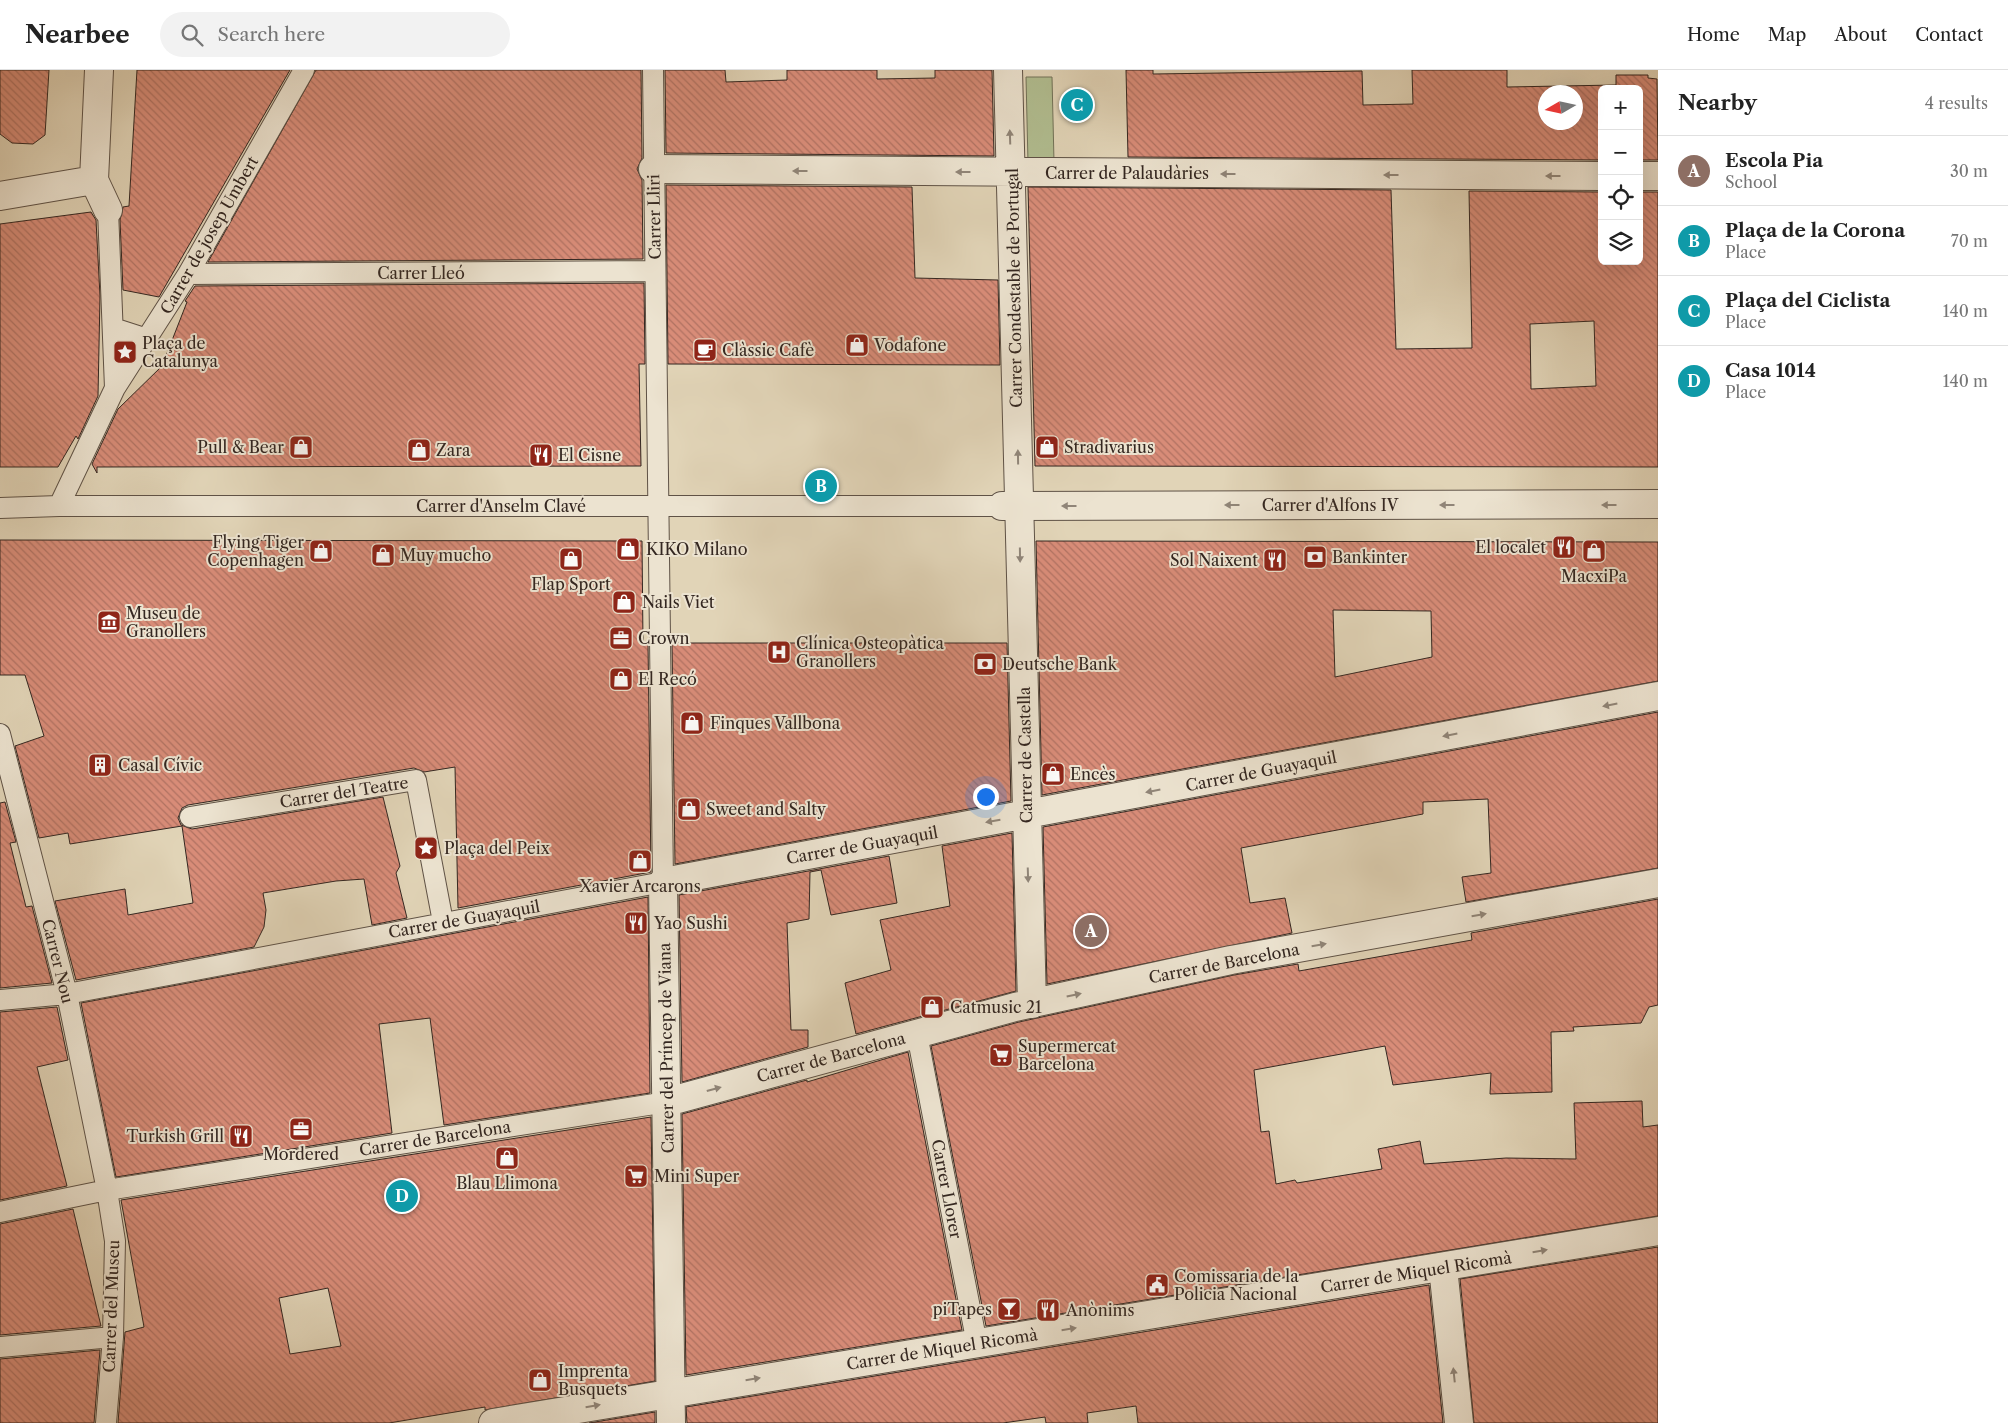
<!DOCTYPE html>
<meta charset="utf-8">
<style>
:root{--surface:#fff;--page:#f2f2f2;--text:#222;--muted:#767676;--line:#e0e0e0;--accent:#8f2418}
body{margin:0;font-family:"Libre Caslon Text",serif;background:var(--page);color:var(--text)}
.controls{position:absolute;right:15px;top:15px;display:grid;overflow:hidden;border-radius:8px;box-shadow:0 5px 20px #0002}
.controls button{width:45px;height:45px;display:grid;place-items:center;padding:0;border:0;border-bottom:1px solid var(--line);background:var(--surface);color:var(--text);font:25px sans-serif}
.compass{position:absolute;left:1538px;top:15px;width:45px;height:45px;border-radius:50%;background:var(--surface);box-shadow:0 5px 20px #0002;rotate:261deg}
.you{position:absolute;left:985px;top:726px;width:18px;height:18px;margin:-12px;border:4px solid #fff;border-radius:50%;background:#1a73e8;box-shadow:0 0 0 8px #1a73e833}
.badge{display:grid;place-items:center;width:32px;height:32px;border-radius:50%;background:var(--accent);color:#fff;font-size:16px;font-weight:700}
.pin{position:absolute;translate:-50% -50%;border:2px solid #fff;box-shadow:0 1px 5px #0006}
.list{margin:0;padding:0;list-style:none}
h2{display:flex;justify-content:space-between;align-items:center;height:65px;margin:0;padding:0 20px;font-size:21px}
h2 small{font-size:16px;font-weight:400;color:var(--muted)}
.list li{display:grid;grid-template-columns:32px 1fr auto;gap:15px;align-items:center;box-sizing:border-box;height:70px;padding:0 20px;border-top:1px solid var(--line)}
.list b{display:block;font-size:19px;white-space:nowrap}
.list p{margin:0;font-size:16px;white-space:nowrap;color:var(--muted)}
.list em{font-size:16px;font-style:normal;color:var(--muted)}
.icon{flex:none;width:28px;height:28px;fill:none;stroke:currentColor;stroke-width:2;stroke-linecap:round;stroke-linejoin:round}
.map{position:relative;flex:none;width:1658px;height:1353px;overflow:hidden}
header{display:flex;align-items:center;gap:30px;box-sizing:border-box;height:70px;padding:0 25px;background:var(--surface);border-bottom:1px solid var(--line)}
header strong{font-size:24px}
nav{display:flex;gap:28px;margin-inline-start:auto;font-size:18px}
.search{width:350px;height:45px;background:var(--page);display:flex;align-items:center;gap:12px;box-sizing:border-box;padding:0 18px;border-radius:28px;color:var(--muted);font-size:19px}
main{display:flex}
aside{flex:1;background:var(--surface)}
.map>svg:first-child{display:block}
.green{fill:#b1bd90;stroke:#727258}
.building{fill:url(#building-back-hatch);stroke:#342721;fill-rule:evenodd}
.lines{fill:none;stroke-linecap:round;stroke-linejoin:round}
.pedestrian-casing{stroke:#5f5246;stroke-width:22}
.minor-casing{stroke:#5f5246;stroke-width:30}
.tertiary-casing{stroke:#5f5246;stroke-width:30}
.pedestrian{stroke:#ece3d0;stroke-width:20}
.minor{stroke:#ece3d0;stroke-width:28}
.tertiary{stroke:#ece3d0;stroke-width:28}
.oneway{fill:#908578}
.labels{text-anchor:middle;stroke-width:4;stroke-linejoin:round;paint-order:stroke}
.street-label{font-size:16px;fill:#342721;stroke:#ece3d0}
.poi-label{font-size:16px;fill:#342721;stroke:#ece3d0;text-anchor:start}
</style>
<header>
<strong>Nearbee</strong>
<div class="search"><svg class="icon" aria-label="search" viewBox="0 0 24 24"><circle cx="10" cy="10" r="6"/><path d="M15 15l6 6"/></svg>Search here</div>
<nav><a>Home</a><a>Map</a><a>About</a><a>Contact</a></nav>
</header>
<main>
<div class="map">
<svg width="1658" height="1353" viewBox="0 0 1658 1353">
<defs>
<pattern id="building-back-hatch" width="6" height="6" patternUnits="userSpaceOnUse" patternTransform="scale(1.25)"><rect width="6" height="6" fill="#d88c78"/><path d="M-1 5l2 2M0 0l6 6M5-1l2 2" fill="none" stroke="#b07262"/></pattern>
</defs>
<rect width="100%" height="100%" fill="#e1d4b7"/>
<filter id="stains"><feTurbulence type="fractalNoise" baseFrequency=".004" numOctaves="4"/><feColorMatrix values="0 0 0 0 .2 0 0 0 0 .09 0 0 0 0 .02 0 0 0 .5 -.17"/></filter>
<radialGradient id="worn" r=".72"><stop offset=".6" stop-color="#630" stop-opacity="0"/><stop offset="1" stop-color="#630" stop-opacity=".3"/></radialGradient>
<path class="green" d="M1026 7H1052L1054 92 1028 93Z"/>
<path class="building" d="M0 0H49L45 65 33 74 12 73 0 64Z
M137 0H290L159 227 123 220 120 150 123 137 129 136Z
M316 0H641L642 88 637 99 642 110 643 189 208 192Z
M665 0H725L726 12 787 10V0H877V9L935 8V0H992L994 86 666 83Z
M1126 0H1153V4L1362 1 1363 35 1413 34 1412 0H1507V17L1616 15V5H1648V8L1657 9 1658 90H1639V19H1602V90L1128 87ZM1546 22H1576V52H1546Z
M666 115 912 117 915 208 998 210 1000 295 668 294Z
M1028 117 1391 120 1396 279 1472 278 1469 121 1602 122V191H1639V122H1658V397L1035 396ZM1594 251 1596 316 1531 319 1530 254Z
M91 142 96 150 100 226 98 326 78 369 76 366 58 397H0V154Z
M644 213 645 294H639L641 396 97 397V403L92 394 118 339 162 296 187 232 185 231 195 216Z
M0 470 642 471 643 573H648L651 802 458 838 455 697 424 702 414 698 188 735 182 738 178 748 181 755 192 759 383 727 400 796 396 803 407 848 372 855 364 809 336 811 263 823 266 840 264 857 254 877 76 910 55 831 125 819 128 845 193 833 182 756 70 774 68 763 39 768 15 676 44 666 25 605H0Z
M1036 471 1658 472V611L1042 725ZM1333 540 1431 541 1432 587 1335 607Z
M672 573H1007L1011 731 675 794Z
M1658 642V798L1466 832 1462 807 1491 803 1488 729 1423 732V744L1241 778 1250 833 1285 828 1292 863 1047 914 1043 757Z
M5 732 16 772 10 773 26 837 32 836 52 913 0 918V733Z
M1012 763 1016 921 856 964 845 913 891 900 880 850 950 836 942 776Z
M889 786 897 833 831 845 821 800 810 802 809 849 787 853 791 960H808V977L682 1012 679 825Z
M648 827 650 1023 444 1055 430 948 379 954 392 1063 116 1107 81 933Z
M1658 829V935L1649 937 1641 953 1573 957 1574 961 1551 962 1552 1022 1490 1024 1491 1003 1393 1015 1385 976 1254 1000 1261 1062 1269 1061 1276 1114 1295 1110 1297 1113 1382 1099 1378 1079 1420 1071 1424 1094 1506 1088 1576 1089 1574 1033 1642 1031 1643 1057 1658 1055V1146L986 1256 931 976 1019 952 1234 905 1298 894 1299 901 1472 870 1471 863Z
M57 937 68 990 37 997 67 1116 0 1130V942Z
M908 982 962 1260 686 1305 682 1044 807 1010V1012Z
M651 1047 655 1311 485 1340V1337L389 1353H118L125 1262 144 1257 121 1130ZM328 1218 341 1276 290 1284 279 1228Z
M73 1139 101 1256 0 1265V1154Z
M1658 1177V1353H1474L1460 1209Z
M1429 1215 1443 1353H1138L1136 1336 1087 1343 1088 1353H1046L1045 1347 1003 1353H687L686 1337Z
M100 1280 94 1353H0V1289Z
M655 1342V1353H589Z"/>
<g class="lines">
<g class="pedestrian-casing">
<path id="pedestrian" d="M108 140 115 318
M188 204 654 201
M113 258 147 269
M59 436 115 318 188 204 304 0
M0 438 59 436H1002
M0 664 67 924 107 1120 115 1171 113 1267 106 1353
M190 747 416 710 443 852
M0 930 67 924 663 812 653 0
M917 964 977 1274
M0 1142 107 1120 667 1032
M0 1277 113 1267"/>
</g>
<g class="minor-casing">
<path id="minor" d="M99 0 94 110 108 140
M1008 0 1032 934
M653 99 1602 106
M1639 106H1658
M0 126 94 110
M667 1032 1015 937 1231 890 1658 813
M1443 1197 1459 1353
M493 1353 1658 1161
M671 1353 663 812 1658 626"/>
</g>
<g class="tertiary-casing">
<path id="tertiary" d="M1002 436 1658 434"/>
</g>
<use href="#pedestrian" class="pedestrian"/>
<use href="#minor" class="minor"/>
<use href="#tertiary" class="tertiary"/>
</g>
<defs><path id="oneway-solid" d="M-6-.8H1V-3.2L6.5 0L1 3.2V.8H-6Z" transform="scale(1.25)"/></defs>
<g class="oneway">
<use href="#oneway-solid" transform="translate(1010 67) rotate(-92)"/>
<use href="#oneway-solid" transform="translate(800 101) rotate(-180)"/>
<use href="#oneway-solid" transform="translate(963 102) rotate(-180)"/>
<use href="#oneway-solid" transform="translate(1228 104) rotate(-180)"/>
<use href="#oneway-solid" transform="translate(1391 105) rotate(-180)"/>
<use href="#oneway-solid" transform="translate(1553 106) rotate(-180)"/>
<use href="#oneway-solid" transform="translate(1018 387) rotate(-91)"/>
<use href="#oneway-solid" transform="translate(1232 435) rotate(180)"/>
<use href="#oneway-solid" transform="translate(1447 435) rotate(180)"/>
<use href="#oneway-solid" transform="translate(1609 435) rotate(180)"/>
<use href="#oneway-solid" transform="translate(1069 436) rotate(180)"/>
<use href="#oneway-solid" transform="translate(1020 485) rotate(89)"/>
<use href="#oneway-solid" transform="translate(1610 635) rotate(169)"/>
<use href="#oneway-solid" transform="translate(1450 665) rotate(169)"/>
<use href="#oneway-solid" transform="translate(1153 721) rotate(169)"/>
<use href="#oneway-solid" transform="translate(993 751) rotate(170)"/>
<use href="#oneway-solid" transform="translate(1028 805) rotate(88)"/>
<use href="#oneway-solid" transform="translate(1479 845) rotate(-10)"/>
<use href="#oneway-solid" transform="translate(1319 875) rotate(-10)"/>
<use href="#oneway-solid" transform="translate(1074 925) rotate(-12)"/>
<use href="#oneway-solid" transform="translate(714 1019) rotate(-15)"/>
<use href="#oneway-solid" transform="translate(1540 1181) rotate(-10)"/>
<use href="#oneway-solid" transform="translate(1069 1259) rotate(-9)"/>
<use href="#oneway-solid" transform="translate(1454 1305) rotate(-96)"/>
<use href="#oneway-solid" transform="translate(753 1309) rotate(-9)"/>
<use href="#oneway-solid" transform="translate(593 1336) rotate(-10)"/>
</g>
<defs>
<g id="shop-square" transform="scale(1.25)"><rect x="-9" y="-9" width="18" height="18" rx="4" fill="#8f2418" stroke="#ece3d0"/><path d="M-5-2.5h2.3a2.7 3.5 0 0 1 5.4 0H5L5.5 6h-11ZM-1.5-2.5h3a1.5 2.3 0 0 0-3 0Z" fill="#fff"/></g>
<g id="cafe-square" transform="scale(1.25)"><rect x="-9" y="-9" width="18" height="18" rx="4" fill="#8f2418" stroke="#ece3d0"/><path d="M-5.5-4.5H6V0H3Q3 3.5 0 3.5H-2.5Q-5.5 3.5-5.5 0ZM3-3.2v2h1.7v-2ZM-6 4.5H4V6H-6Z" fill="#fff"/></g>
<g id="sight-square" transform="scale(1.25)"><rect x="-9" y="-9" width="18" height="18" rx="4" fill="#8f2418" stroke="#ece3d0"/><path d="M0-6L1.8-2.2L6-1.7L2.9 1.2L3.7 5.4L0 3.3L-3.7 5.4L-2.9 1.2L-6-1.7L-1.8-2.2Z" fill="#fff"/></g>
<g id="restaurant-square" transform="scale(1.25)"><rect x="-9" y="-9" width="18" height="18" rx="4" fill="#8f2418" stroke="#ece3d0"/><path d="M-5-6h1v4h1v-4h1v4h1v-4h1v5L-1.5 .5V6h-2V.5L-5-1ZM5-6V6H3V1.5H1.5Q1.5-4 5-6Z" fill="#fff"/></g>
<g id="bank-square" transform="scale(1.25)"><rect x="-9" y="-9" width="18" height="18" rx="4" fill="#8f2418" stroke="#ece3d0"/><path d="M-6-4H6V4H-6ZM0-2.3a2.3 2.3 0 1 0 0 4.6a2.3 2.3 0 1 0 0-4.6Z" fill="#fff"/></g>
<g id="museum-square" transform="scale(1.25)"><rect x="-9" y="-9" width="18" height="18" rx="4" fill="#8f2418" stroke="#ece3d0"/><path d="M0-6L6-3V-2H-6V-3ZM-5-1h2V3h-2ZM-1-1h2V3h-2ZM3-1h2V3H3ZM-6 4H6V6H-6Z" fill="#fff"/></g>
<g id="office-square" transform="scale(1.25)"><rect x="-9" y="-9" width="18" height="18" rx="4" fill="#8f2418" stroke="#ece3d0"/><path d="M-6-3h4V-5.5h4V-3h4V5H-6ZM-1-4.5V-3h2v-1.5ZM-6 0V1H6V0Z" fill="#fff"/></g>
<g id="hospital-square" transform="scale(1.25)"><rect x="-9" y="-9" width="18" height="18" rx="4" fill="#8f2418" stroke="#ece3d0"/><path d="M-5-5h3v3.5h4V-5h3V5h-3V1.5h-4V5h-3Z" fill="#fff"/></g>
<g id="building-square" transform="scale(1.25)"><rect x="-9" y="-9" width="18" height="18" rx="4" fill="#8f2418" stroke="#ece3d0"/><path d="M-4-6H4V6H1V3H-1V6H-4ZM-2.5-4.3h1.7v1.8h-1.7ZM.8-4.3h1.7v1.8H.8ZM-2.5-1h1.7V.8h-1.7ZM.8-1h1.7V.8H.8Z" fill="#fff"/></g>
<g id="supermarket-square" transform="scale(1.25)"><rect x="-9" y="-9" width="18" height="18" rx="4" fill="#8f2418" stroke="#ece3d0"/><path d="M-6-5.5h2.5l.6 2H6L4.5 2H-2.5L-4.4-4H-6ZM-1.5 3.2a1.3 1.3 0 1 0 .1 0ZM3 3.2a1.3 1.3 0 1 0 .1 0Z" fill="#fff"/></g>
<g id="civic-square" transform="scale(1.25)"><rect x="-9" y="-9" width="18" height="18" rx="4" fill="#8f2418" stroke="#ece3d0"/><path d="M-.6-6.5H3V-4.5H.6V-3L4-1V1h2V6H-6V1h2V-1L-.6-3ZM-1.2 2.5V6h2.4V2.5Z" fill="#fff"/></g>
<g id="bar-square" transform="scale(1.25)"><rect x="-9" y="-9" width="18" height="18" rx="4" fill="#8f2418" stroke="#ece3d0"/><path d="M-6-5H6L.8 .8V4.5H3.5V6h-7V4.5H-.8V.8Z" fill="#fff"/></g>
</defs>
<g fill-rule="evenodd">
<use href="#shop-square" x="857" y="275"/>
<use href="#cafe-square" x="705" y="280"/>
<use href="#sight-square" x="125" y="282"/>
<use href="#shop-square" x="301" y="377"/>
<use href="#shop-square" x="1047" y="377"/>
<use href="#shop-square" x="419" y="380"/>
<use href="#restaurant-square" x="541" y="385"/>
<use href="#restaurant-square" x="1564" y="477"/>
<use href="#shop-square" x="628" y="479"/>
<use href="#shop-square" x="321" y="481"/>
<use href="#shop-square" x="1594" y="481"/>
<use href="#shop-square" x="383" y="485"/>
<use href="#bank-square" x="1315" y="487"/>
<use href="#shop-square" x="571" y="489"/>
<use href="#restaurant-square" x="1275" y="490"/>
<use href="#shop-square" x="624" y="532"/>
<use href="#museum-square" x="109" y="552"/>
<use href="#office-square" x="621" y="568"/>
<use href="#hospital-square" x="779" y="582"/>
<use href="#bank-square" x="985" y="594"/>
<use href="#shop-square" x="621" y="609"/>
<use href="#shop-square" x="692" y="653"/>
<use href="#building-square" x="100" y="695"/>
<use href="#shop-square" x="1053" y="704"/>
<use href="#shop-square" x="689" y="739"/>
<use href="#sight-square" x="426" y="778"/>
<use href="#shop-square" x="640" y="791"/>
<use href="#restaurant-square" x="636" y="853"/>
<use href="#shop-square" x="932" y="937"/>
<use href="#supermarket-square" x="1001" y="985"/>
<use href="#office-square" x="301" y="1059"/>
<use href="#restaurant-square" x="241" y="1066"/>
<use href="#shop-square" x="507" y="1088"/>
<use href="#supermarket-square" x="636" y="1106"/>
<use href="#civic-square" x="1157" y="1215"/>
<use href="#bar-square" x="1009" y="1239"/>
<use href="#restaurant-square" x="1048" y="1240"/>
<use href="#shop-square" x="540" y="1310"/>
</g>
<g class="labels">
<g class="street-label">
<text x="1127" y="109">Carrer de Palaudàries</text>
<text transform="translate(654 147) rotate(-91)" y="6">Carrer Lliri</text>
<text transform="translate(209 165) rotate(-60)" y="6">Carrer de josep Umbert</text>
<text x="421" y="209">Carrer Lleó</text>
<text transform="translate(1014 218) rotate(-91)" y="6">Carrer Condestable de Portugal</text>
<text x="1330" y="441">Carrer d'Alfons IV</text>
<text x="501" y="442">Carrer d'Anselm Clavé</text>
<text transform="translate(1025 685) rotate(-91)" y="6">Carrer de Castella</text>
<text transform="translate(1261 701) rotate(-11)" y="6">Carrer de Guayaquil</text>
<text transform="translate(344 722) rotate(-9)" y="6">Carrer del Teatre</text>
<text transform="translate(862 775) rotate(-10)" y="6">Carrer de Guayaquil</text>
<text transform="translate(464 849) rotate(-10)" y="6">Carrer de Guayaquil</text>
<text transform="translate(58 891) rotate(76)" y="6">Carrer Nou</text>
<text transform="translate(1224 893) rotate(-11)" y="6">Carrer de Barcelona</text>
<text transform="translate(666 978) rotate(-91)" y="6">Carrer del Príncep de Viana</text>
<text transform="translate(831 987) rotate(-15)" y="6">Carrer de Barcelona</text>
<text transform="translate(435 1068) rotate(-9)" y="6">Carrer de Barcelona</text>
<text transform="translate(947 1119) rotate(79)" y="6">Carrer Llorer</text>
<text transform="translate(1416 1202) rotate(-9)" y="6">Carrer de Miquel Ricomà</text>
<text transform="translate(111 1236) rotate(-88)" y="6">Carrer del Museu</text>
<text transform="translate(942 1279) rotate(-9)" y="6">Carrer de Miquel Ricomà</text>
</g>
<g class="poi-label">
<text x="142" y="279">Plaça de<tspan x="142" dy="18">Catalunya</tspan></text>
<text x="874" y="281">Vodafone</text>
<text x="722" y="286">Clàssic Cafè</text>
<text x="284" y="383" text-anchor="end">Pull &amp; Bear</text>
<text x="1064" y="383">Stradivarius</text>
<text x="436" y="386">Zara</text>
<text x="558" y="391">El Cisne</text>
<text x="304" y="478" text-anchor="end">Flying Tiger<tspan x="304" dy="18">Copenhagen</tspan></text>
<text x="1546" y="483" text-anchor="end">El localet</text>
<text x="646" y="485">KIKO Milano</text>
<text x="400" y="491">Muy mucho</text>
<text x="1332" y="493">Bankinter</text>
<text x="1258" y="496" text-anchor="end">Sol Naixent</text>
<text x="1594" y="512" text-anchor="middle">MacxiPa</text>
<text x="571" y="520" text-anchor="middle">Flap Sport</text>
<text x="642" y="538">Nails Viet</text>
<text x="126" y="549">Museu de<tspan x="126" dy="18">Granollers</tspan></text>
<text x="638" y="574">Crown</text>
<text x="796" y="579">Clínica Osteopàtica<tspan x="796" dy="18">Granollers</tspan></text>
<text x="1002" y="600">Deutsche Bank</text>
<text x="638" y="615">El Recó</text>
<text x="710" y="659">Finques Vallbona</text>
<text x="118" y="701">Casal Cívic</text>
<text x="1070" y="710">Encès</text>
<text x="706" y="745">Sweet and Salty</text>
<text x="444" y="784">Plaça del Peix</text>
<text x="640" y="822" text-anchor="middle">Xavier Arcarons</text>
<text x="654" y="859">Yao Sushi</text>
<text x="950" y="943">Catmusic 21</text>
<text x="1018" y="982">Supermercat<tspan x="1018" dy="18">Barcelona</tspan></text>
<text x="224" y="1072" text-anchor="end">Turkish Grill</text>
<text x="301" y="1090" text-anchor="middle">Mordered</text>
<text x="654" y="1112">Mini Super</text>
<text x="507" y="1119" text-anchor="middle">Blau Llimona</text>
<text x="1174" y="1212">Comissaria de la<tspan x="1174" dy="18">Policia Nacional</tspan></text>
<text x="992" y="1245" text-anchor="end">piTapes</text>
<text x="1066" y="1246">Anònims</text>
<text x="558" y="1307">Imprenta<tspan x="558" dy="18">Busquets</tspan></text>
</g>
</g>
<rect width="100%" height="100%" filter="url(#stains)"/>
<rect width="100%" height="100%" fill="url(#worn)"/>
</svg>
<div class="controls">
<button>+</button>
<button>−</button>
<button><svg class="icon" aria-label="locate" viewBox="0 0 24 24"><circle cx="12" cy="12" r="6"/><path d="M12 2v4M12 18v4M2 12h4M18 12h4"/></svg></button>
<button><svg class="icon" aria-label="layers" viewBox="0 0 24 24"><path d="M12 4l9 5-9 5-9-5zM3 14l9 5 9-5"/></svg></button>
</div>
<svg class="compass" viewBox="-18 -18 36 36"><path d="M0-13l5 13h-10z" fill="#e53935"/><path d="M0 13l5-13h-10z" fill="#767676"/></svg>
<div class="you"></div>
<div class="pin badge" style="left:1091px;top:861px;background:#8d6e63">A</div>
<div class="pin badge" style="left:821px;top:416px;background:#0f9aa8">B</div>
<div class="pin badge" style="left:1077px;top:35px;background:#0f9aa8">C</div>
<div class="pin badge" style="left:402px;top:1126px;background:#0f9aa8">D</div>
</div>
<aside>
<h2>Nearby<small>4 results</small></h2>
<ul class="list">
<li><span class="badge" style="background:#8d6e63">A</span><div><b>Escola Pia</b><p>School</p></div><em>30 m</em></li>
<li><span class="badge" style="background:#0f9aa8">B</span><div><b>Plaça de la Corona</b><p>Place</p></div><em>70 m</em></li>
<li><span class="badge" style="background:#0f9aa8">C</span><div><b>Plaça del Ciclista</b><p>Place</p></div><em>140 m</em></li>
<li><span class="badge" style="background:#0f9aa8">D</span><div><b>Casa 1014</b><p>Place</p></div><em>140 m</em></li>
</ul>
</aside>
</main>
